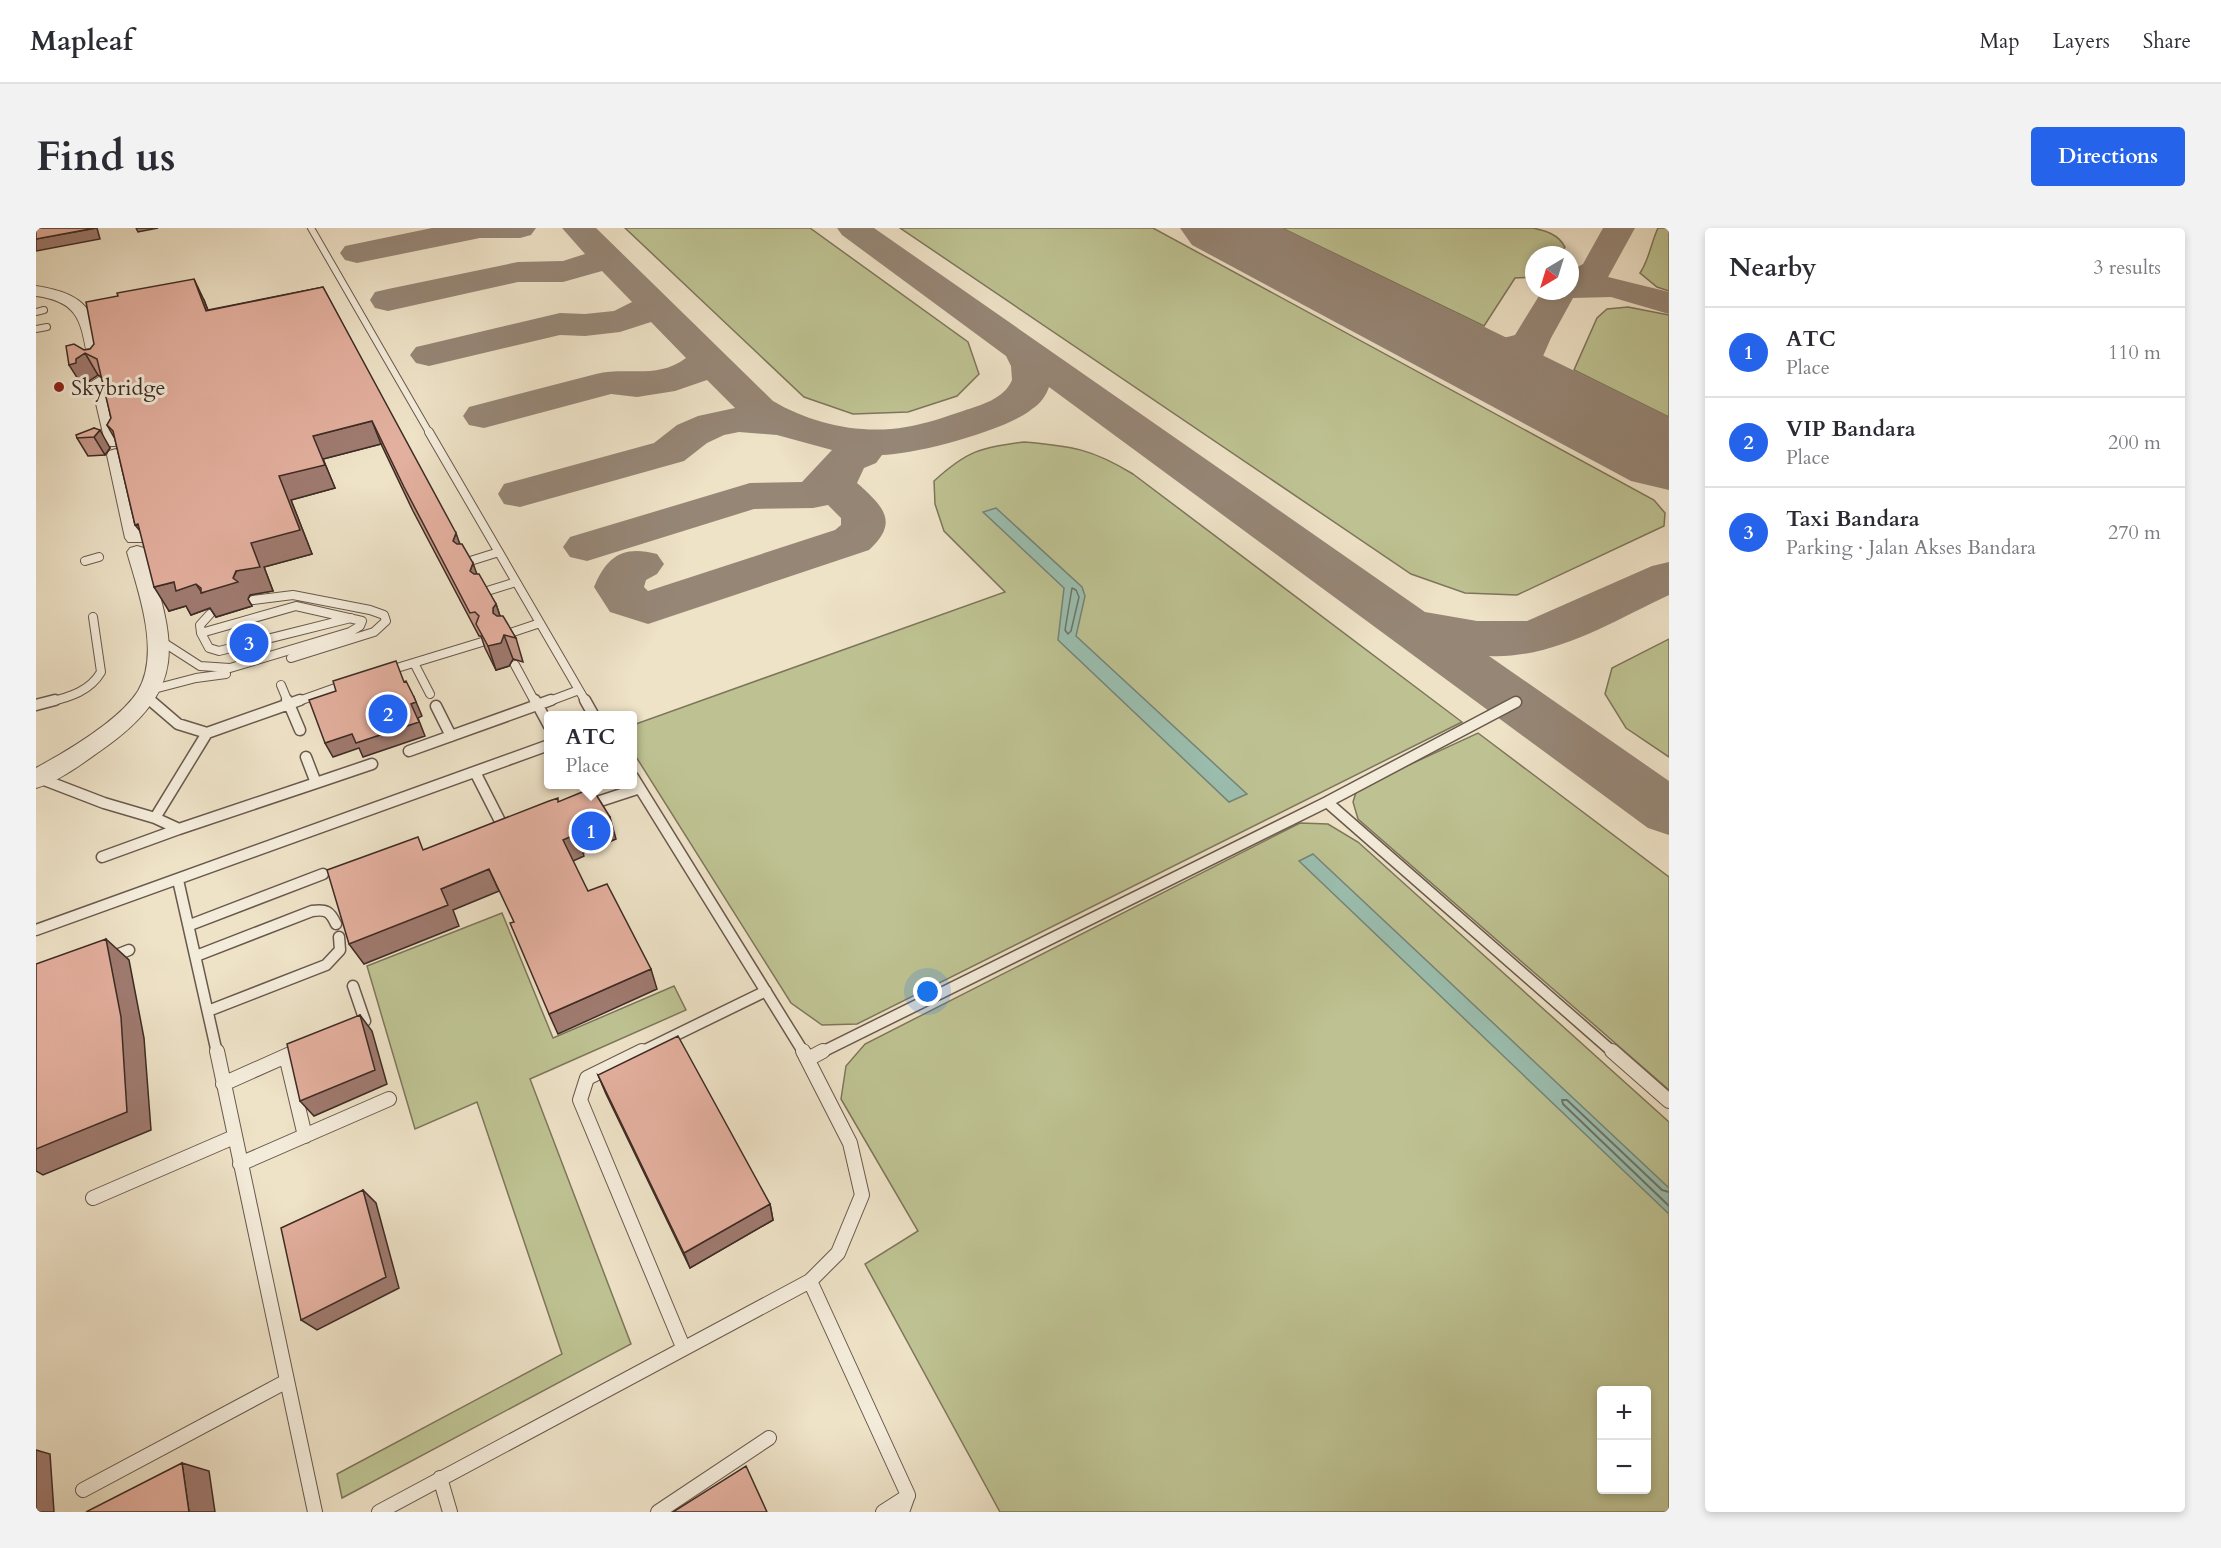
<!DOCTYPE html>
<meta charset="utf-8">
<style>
:root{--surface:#fff;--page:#f2f2f3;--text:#2b2b33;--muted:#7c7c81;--line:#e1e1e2;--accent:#2563eb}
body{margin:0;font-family:Cardo,serif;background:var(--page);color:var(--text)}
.controls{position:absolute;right:18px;bottom:18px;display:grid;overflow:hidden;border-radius:6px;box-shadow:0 3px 9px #0003}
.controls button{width:54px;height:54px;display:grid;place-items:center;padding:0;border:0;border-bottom:2px solid var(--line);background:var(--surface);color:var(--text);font:30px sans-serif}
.compass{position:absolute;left:1489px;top:18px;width:54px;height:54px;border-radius:50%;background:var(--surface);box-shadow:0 3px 9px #0003;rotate:218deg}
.you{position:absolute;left:892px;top:764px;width:21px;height:21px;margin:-15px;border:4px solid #fff;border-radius:50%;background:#1a73e8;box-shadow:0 0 0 9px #1a73e833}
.badge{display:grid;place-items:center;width:39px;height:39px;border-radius:50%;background:var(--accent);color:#fff;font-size:20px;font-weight:700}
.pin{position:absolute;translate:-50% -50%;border:3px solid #fff;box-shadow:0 2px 6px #0006}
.popup{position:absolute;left:508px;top:483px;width:93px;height:78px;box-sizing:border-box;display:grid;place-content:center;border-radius:6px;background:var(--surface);filter:drop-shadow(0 2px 4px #0005);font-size:20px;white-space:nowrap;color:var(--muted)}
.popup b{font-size:22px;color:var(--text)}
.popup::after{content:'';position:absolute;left:50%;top:100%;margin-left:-12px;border:12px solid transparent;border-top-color:var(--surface)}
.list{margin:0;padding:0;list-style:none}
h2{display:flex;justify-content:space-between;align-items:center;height:78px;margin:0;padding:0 24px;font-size:26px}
h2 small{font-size:20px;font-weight:400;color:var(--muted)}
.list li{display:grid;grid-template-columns:39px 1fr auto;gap:18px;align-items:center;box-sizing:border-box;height:90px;padding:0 24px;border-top:2px solid var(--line)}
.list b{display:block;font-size:22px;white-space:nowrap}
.list p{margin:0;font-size:20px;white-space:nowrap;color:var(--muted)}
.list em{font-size:20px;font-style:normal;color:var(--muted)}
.map{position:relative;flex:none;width:1633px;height:1284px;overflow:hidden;border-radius:6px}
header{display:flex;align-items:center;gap:36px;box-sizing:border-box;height:84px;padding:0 30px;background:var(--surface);border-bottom:2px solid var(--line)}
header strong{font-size:28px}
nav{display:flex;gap:33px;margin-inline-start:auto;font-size:21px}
.intro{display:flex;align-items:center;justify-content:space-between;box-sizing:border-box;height:144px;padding:0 36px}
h1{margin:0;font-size:42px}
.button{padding:15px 27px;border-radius:6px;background:var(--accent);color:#fff;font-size:21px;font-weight:700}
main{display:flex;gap:36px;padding:0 36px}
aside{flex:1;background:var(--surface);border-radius:6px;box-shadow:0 3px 9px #0003}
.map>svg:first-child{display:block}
.green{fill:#bec292;stroke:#7e765b;stroke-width:1.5;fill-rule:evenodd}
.water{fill:#9bbfb0;stroke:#758478;stroke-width:1.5}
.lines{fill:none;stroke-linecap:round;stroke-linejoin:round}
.shore-far1{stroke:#6c756a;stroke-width:1.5}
.shore{stroke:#6c756a;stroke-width:2}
.taxiway{fill:#968676;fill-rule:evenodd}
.runway{fill:#968676;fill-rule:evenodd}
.service-far3-casing{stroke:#69594d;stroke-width:8}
.service-far2-casing{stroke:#69594d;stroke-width:10}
.service-far1-casing{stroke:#69594d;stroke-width:13}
.service-casing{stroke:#69594d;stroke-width:16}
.tertiary-casing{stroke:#69594d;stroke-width:2}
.service-far3{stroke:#f4ecdb;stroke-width:6}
.service-far2{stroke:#f4ecdb;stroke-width:8}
.service-far1{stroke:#f4ecdb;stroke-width:10}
.service{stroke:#f4ecdb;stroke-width:14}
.tertiary{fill:#f4ecdb;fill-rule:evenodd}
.wall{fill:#c39688;stroke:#3d2b24;stroke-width:1.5}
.shaded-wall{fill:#9f7a6f;stroke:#3d2b24;stroke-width:1.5}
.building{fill:#e3af9e;stroke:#3d2b24;stroke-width:1.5}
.poi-dot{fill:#8f2418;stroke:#f4ecdb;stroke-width:2}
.labels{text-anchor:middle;stroke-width:6;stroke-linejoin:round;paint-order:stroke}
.far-poi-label{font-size:22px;fill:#3d2b24;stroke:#f4ecdb;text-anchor:start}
</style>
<header>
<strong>Mapleaf</strong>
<nav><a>Map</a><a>Layers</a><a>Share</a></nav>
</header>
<div class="intro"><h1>Find us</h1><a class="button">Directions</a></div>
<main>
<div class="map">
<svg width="1633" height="1284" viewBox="0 0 1633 1284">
<rect width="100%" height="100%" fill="#eee2c7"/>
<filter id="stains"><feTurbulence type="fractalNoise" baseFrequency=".00333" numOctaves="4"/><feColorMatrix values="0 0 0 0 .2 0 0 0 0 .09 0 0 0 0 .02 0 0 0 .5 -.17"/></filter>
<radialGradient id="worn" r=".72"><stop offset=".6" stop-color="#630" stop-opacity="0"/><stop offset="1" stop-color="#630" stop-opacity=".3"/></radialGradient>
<path class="green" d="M589 0H774L932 114 943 146 921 168 872 184 817 186 768 169Z
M864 0H1117L1618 272 1629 285 1628 298 1481 367 1429 365 1375 346Z
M1246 0H1497C1510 3 1522 6 1529 19L1523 27H1498V49L1479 50 1448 98Z
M1622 0H1633V63L1621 59 1604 45C1613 32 1615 15 1622 0Z
M1592 79 1633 87V189L1538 142 1561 90 1571 81Z
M988 214C1036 218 1056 221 1097 246L1426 494 821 796 786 797 755 775 597 524V497L969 364 908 303 899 276 898 253C932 222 944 220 988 214Z
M1633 411V529L1590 500 1569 466 1576 440Z
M1442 505 1633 649V862L1322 591 1317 574 1321 561Z
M1264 595 1292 596 1322 614 1633 894V1284H964L829 1036 882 1003 805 871 810 838 829 816ZM1566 1162H1610V1262H1566Z
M466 685 517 810 638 758 650 782 494 851 595 1116 306 1270 301 1246 526 1126 441 874 379 901 331 738Z"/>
<path class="water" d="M960 280 1046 359 1049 368 1040 408 1211 566 1193 574 1022 412 1028 360 947 284Z
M1277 626 1633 960V986L1263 633Z"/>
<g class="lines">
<path class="shore-far1" d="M1036 360 1040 362 1043 369 1035 403 1032 406 1029 402Z"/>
<path class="shore" d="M1633 964 1626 962 1531 872H1526L1527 876 1633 978"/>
<path class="taxiway" d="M396 0H500L495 7 484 10H444L321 35 309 32 304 25 309 18Z
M526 0H560L737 173C776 196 825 207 870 199 889 196 909 189 927 183 945 177 968 171 976 152L975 138 970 128 806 7 801 0H838L1389 384 1441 393H1491L1616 338 1633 334V367C1575 394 1518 431 1453 428L1633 553V607L1612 600 1013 159C1010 168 1004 176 996 181 972 202 878 227 846 227L840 235 828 240 821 255C847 278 864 294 833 322L612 396 574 384 558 359C571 328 587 317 621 326L628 336 621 346 610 352 608 359 612 363 799 302 805 297V290L792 277 777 280 718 281 551 333 534 329 527 319 534 309 714 255 766 254 796 222 741 207 703 204 688 207 671 215 648 233 484 279 468 276 462 266 468 256 618 215 641 197 662 188 699 180 671 152 639 163 601 169 575 166 448 200 433 197 427 188 433 179 560 146C591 138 621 152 650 130L615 94 584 104 549 108 524 107 393 138 380 135 374 127 380 119 393 116 524 85 549 86 578 83 596 74 566 43 527 54H482L352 83 339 80 334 72 339 64 352 61 482 34 527 33 549 26Z
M1567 0H1599L1572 49 1633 64V86L1575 69 1537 70 1515 110 1504 135C1511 151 1527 157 1537 171L1531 180C1527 181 1521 183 1517 183 1497 183 1466 153 1467 133 1442 134 1388 127 1373 106L1379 98C1412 90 1438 120 1479 107L1506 63H1534V43L1547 36Z"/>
<path class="runway" d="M1144 0H1246L1633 189V262L1595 253 1156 17Z"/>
<g class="service-far3-casing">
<path id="service-far3" d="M275 0 394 206
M0 84 8 82
M0 101 11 99"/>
</g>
<g class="service-far2-casing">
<path id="service-far2" d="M393 204 550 474
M49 333 63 329
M431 334 463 324
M448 364 480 354
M217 372 257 367 334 382 348 387 350 393 338 404 255 430
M174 386 164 397 165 405 173 420 183 423 315 390
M471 406 504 395
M122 411 164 438 194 440 314 404 324 398 326 393 260 378 165 405
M378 435 394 466
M479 437 499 474
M351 443 446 414
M245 457 252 474
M114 462 160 450 190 446
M109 468 116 474
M13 474C34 469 54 463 65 444L57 389
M260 474 305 458
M511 474 543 462"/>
</g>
<g class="service-far1-casing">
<path id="service-far1" d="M114 472 142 496 171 505
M251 472 253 476 264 472
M499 472 513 498
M549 472 558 488
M0 477 19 472
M400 478 415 508
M373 523 515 472
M439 544 469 603
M597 549 768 825
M3 550 68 575 119 590 171 505 253 476 264 502
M280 555 336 536
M1291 574 1578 825
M552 577 604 560
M119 590 143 601 280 555 270 529
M66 629 143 601
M142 652 181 825
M154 697 287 646
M0 702 513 517
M160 728 276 683C290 681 294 683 300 696
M73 730 93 722
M172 783 290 737 304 722 303 709
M316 799 329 793 317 758
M257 825 266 821
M603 825 730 763
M784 825 1291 574 1480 474"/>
</g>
<g class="service-casing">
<path id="service" d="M181 823 279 1284
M606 823 551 850 544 872 647 1119
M1576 823 1633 873
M250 828 269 908
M772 831 787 823
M187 856 261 823
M204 936 353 871
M57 970 198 909
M774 1053 872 1267 866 1284
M404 1250 414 1284
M47 1262 251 1153
M343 1284 774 1053 802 1025 826 967 814 915 767 823
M622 1284 733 1210
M847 1284 872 1268"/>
</g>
<g class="tertiary-casing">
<path id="tertiary" d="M0 58C57 67 58 86 69 137L67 141 61 142 53 137C45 97 46 74 0 68Z
M63 149 71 154 87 214 84 218H72L69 214 55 154Z
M80 221 87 223 89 227 109 310 106 314H92L89 310 71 227 73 223Z
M101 318 108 320 111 324C139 415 154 459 67 521 47 535 24 553 0 560V540C31 523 83 493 102 463 125 424 102 363 91 324L94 320Z"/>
</g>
<use href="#service-far3" class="service-far3"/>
<use href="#service-far2" class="service-far2"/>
<use href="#service-far1" class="service-far1"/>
<use href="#service" class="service"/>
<use href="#tertiary" class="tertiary"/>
</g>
<path class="wall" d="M287 59 424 316 441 346 460 376 464 388 480 410 487 434 477 431 473 438 460 442 449 420 445 408H443L377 283 345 216 287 231 299 260 255 272 276 326 228 339 237 363 214 367 212 371 216 378 180 389 174 380 155 387 150 378 133 383 104 303 99 297 79 211 71 197 75 190 66 149 62 147 53 153 54 158 47 159 48 122 54 121 168 72 172 82Z
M58 200 74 220 69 227 52 228 41 210Z
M562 847 734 976 737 992 654 1040 570 866Z"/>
<path class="shaded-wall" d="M61 0 64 11 0 23V11Z
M100 0H122L102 4Z
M158 51 168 72 180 104 170 83Z
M49 125 62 147 53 153 54 158 47 159 33 137 40 131Z
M336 193 345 216 287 231 299 260 255 272 276 326 228 339 237 363 214 367 212 371 216 378 180 389 174 380 155 387 150 378 133 383 118 359 138 354 160 356 166 365 197 350 215 315 243 248 277 208Z
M64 202 74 220 69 227 58 209Z
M420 305 428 328 417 313Z
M437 335 445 358 434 343Z
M460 376 468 400 457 385V380Z
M468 407 477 431 473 438 460 442 452 418Z
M378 469 386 488 382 490 389 508 327 529 323 520 297 529 289 515 375 476Z
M574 589 580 611 547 625 548 628 535 634 527 612 539 603Z
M453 641 463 663 417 682 423 698 328 736 313 716 405 661Z
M70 711 93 732 108 810 115 902 7 947 0 943V921Z
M615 741 621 761 522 806 513 786Z
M324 787 336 803 351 856 278 888 264 873Z
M327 962 340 975 363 1060 281 1102 265 1092Z
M734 976 737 992 654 1040 648 1025Z
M0 1222 14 1226 18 1284H0Z
M146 1235 173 1243 179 1284H153Z"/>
<path class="building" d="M0 0H59L0 11Z
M158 51 170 83 287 59 420 305 417 313 421 316H426L437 335 434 343 438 346H443L460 376 457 380V385L461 388H467L480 410 468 407 465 415 452 418 440 396 443 388 439 384 434 385 368 259 336 193 277 208 289 237 243 248 264 302 215 315 224 339 200 343 197 350 202 354 165 365V360L160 356 140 363 138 354 118 359 102 296 99 297 77 203 71 197 75 190 61 131 49 125 40 131V135L33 137 30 118 38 116 48 122 54 121 58 116 50 74 82 68 81 65Z
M58 200 64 202 58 209 41 210 40 207Z
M360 433 368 454 370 453 378 469 380 474 375 476 383 494 320 515 316 506 289 515 273 472 300 463 297 453Z
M556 560 574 589 539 603 541 606 527 612 552 663 571 656 615 741 513 786 474 695 478 694 453 641 405 661 412 677 313 716 291 642 382 609 387 622 513 573 522 570V574Z
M70 711 85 789 91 884 0 921V736Z
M324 787 339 842 264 873 251 816Z
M642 808 734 976 648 1025 562 847Z
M327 962 350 1049 265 1092 245 1000Z
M146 1235 153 1284H50Z
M710 1238 731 1284H637Z"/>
<circle class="poi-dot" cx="23" cy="159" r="6"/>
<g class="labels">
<g class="far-poi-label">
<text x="35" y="167">Skybridge</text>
</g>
</g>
<rect width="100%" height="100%" filter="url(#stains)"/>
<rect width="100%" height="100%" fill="url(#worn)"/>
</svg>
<div class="controls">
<button>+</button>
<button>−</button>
</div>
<svg class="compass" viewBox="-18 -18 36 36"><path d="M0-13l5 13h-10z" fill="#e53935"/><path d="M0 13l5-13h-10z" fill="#7c7c81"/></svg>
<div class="you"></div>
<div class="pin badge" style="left:555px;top:603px">1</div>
<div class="popup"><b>ATC</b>Place</div>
<div class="pin badge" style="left:352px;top:486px">2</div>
<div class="pin badge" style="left:213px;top:415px">3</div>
</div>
<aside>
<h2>Nearby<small>3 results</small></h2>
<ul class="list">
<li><span class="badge">1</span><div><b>ATC</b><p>Place</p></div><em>110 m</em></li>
<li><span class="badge">2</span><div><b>VIP Bandara</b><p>Place</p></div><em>200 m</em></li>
<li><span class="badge">3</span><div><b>Taxi Bandara</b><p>Parking · Jalan Akses Bandara</p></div><em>270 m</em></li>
</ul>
</aside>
</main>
